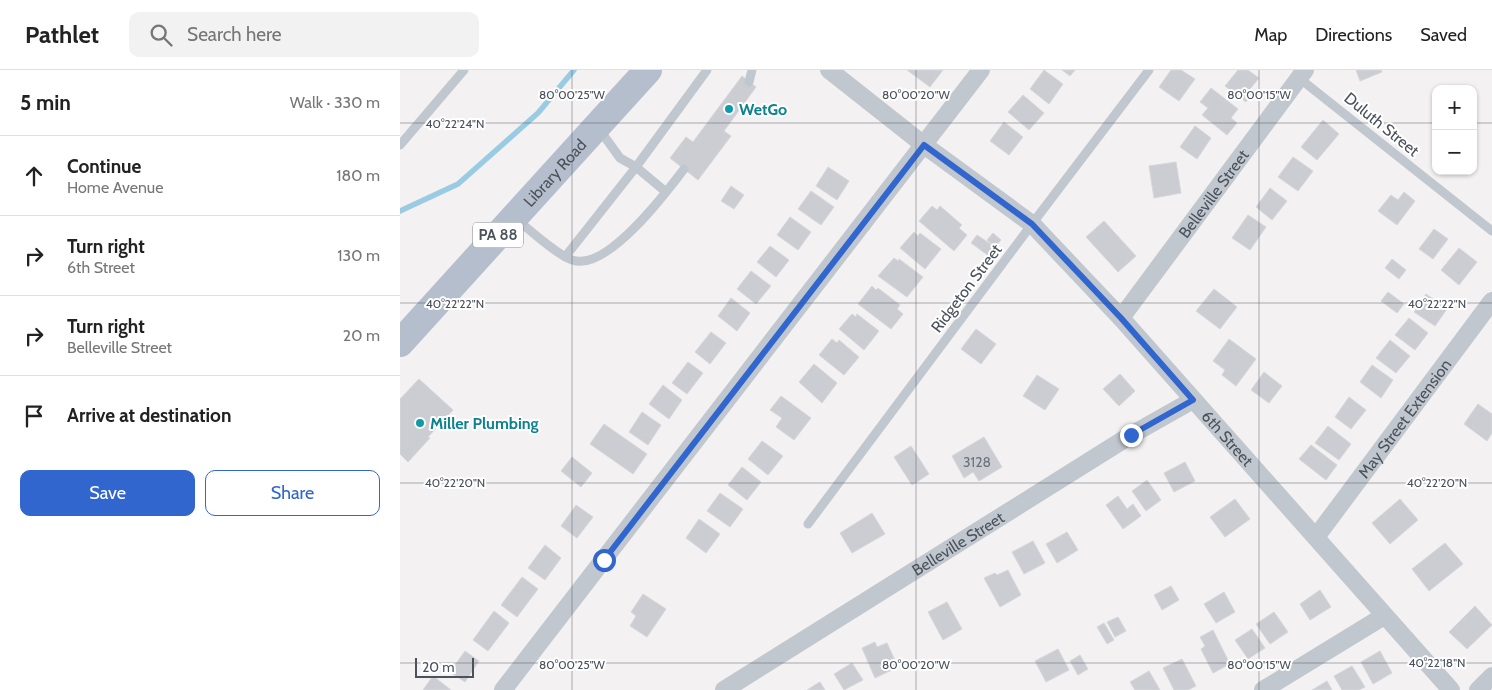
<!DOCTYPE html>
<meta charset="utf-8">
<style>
:root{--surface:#fff;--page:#f2f2f2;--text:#222;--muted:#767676;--line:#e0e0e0;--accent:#3166ce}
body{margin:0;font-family:Cabin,sans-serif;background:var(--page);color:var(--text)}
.controls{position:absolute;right:15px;top:15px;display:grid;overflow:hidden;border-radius:10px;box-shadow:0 1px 4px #0004}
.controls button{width:45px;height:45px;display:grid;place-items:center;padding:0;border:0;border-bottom:1px solid var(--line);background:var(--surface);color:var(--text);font:25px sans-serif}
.scale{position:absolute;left:15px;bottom:12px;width:59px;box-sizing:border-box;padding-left:5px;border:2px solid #4b525c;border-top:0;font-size:14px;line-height:18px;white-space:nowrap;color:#4b525c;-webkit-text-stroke:4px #fff;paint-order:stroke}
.stop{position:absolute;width:15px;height:15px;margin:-11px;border:4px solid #3166ce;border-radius:50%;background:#fff}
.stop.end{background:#3166ce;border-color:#fff;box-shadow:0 1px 5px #0008}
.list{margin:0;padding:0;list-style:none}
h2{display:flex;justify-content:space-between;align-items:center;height:65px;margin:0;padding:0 20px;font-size:21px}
h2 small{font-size:16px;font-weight:400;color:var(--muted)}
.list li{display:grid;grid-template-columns:32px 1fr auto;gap:15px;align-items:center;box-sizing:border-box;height:80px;padding:0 20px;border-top:1px solid var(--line)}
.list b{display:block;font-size:19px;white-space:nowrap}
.list p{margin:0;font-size:16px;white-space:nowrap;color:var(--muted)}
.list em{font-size:16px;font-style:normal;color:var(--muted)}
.actions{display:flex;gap:10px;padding:15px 20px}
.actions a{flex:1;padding:11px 0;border:1px solid var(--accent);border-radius:10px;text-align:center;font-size:18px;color:var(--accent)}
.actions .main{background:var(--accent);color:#fff}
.icon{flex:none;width:28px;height:28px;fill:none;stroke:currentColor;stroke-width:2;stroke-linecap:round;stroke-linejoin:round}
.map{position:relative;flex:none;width:1092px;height:620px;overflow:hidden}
header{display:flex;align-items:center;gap:30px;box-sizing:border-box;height:70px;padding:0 25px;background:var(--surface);border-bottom:1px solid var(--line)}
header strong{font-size:24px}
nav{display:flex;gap:28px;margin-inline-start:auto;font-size:18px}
.search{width:350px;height:45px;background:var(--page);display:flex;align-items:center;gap:12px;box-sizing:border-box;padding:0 18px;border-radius:10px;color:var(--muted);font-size:19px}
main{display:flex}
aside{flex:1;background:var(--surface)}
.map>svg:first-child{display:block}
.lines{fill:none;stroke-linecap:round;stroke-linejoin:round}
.stream{stroke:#99cbe2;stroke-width:5.5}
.building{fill:#cccdd3;stroke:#d6d7db}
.service{stroke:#c1c7ce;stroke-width:9}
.minor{stroke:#c1c7ce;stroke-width:18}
.primary{stroke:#b5becc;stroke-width:28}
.route{stroke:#3166ce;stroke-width:6}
.ticks{fill:none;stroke:#4b525c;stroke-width:1;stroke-opacity:0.45}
.culture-dot{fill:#0f9aa8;stroke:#fff;stroke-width:2}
.labels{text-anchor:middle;stroke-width:4;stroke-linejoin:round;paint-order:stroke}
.number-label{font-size:14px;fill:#6b717a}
.shield{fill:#fff;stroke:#81868d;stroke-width:1}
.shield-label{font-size:15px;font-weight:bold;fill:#4b525c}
.culture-label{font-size:16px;font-weight:bold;fill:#0d838f;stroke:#fff;text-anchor:start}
.street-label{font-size:16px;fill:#4b525c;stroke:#fff}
.ticks-label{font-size:12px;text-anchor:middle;fill:#4b525c;stroke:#fff;stroke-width:4;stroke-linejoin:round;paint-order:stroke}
</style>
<header>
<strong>Pathlet</strong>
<div class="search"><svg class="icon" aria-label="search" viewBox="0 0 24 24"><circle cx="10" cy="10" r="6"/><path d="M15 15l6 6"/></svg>Search here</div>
<nav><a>Map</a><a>Directions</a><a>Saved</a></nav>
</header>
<main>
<aside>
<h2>5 min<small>Walk · 330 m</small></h2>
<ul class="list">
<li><svg class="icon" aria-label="ahead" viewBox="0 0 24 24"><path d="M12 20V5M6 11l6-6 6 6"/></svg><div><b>Continue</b><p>Home Avenue</p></div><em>180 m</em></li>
<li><svg class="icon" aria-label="right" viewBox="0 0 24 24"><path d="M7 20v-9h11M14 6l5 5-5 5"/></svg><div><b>Turn right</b><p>6th Street</p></div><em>130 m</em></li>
<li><svg class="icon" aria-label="right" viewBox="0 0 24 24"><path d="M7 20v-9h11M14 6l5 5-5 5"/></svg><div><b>Turn right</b><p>Belleville Street</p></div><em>20 m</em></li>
<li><svg class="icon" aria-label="arrive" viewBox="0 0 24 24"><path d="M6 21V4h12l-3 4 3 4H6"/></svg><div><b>Arrive at destination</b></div></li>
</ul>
<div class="actions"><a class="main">Save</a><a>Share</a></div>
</aside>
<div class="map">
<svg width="1092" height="620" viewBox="0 0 1092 620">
<rect width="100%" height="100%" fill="#f3f1f1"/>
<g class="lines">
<path class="stream" d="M0 141 58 114 138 43 174 0"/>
</g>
<path class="building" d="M507 0H543L530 17Z
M644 0 663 14 649 34 630 19Z
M662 0H675L670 6Z
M771 0H781L795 9 779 31 759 17Z
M838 0H848L859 8 850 19 854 22 846 32 825 16Z
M956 0H981L982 2 960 11Z
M342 6 356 17 324 61 331 66 298 110 270 88 286 67 293 72Z
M811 18 838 39 831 48 837 53 827 65 802 45 808 38 800 32Z
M623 25 644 43 629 60 608 42Z
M923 50 939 64 917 90 901 77Z
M604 52 623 67 609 85 590 71Z
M795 56 811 68 797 89 780 77Z
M893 87 913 101 898 121 878 107Z
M776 92 781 123 754 128 749 96Z
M428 97 449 111 437 130 416 116Z
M331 116 344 125 334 139 321 131Z
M870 118 887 131 872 150 856 137Z
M411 121 434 137 421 155 398 139Z
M1004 122 1015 131 997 155 978 141 991 125 998 130Z
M532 136 537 140 540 136 562 155 559 158 567 165 554 181 519 151Z
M848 145 866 157 850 180 832 168Z
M390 147 411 162 398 180 377 165Z
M704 151 736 186 718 202 686 167Z
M1034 159 1048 169 1033 189 1019 179Z
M514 162 518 166 520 163 541 179 525 199 500 178Z
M593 163 601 170 595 177 587 170Z
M577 165 595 177 589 186 571 173Z
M370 176 389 190 376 207 357 192Z
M1059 178 1077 192 1059 215 1041 200Z
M494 188 498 191 499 189 523 207 507 227 478 206Z
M992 189 1006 200 999 209 985 198Z
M351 201 371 216 356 234 337 219Z
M472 216 476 220 478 218 500 235 497 239 503 244 491 259 458 234Z
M814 219 837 237 820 259 796 241Z
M988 222 1004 234 997 243 981 231Z
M1026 224 1047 239 1035 256 1014 242Z
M331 228 350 243 337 261 318 246Z
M452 244 456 247 457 244 479 261 464 280 439 259Z
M1009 248 1028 263 1015 280 995 265Z
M576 259 596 274 581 294 561 279Z
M311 262 326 273 310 294 295 282Z
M432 269 437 273 439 270 459 287 444 305 419 285Z
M829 269 856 289 836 316 822 305 825 300 813 291Z
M990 270 1010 286 996 303 976 288Z
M288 292 303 303 287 324 272 313Z
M414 294 437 313 422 333 399 312Z
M972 295 993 310 981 328 960 312Z
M864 302 882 316 869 333 851 320Z
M720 304 735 321 719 336 703 319Z
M637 305 659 319 645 340 623 326Z
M19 309 53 340 28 367 30 368 8 392 0 384V329Z
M263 315 282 330 269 349 249 334Z
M381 326 411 348 394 370 376 357 382 348 370 340Z
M949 327 966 340 951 359 935 347Z
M1078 334 1092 344V363L1087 371 1064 354Z
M242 342 261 355 248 375 229 362Z
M204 354 247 384 233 404 190 374Z
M928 356 951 374 939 390 915 373Z
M584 367 602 397 579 411 573 402 564 408 552 386Z
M362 371 383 386 368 405 348 389Z
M911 375 937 395 926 410 899 389Z
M511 376 529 404 512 415 494 387Z
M172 387 192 403 181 417 161 401Z
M785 392 795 411 774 422 764 403Z
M342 397 361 412 347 430 328 415Z
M747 410 761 430 746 441 732 421Z
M320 423 343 439 330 457 307 441Z
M718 426 727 439 733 434 741 446 723 459 706 435Z
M835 429 850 449 825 467 810 447Z
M1000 429 1018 450 990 474 972 453Z
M176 435 193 447 177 468 161 456Z
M472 443 485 464 452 483 440 463Z
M299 449 320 464 306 483 286 468Z
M667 462 678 480 657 493 646 474Z
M633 471 645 493 624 504 612 482Z
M1045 473 1063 494 1029 521 1012 499Z
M145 475 161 488 145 510 128 498Z
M608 500 621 525 600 537 584 508 595 503 597 505Z
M122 507 138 519 117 547 101 535Z
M771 516 779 530 762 540 754 525Z
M920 520 931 537 910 550 900 534Z
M824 522 835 542 816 553 804 534Z
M243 524 266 539 247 567 230 556 236 546 231 542Z
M547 532 562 559 543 570 528 542Z
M1075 536 1092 555 1067 579 1049 562Z
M94 541 109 553 88 581 73 570Z
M874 542 888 562 870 574 856 554Z
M718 547 726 561 715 567 707 552Z
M704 553 714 570 707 574 697 557Z
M852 559 865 578 848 589 835 570Z
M813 560 830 594 813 603 801 579 805 576 800 567Z
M475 572 477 577 487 573 498 597 475 608 462 578Z
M658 579 669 600 646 612 635 591Z
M65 581 79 591 65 612 50 602Z
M980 581 992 603 973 614 961 592Z
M680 585 688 599 678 605 670 591Z
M782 589 796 616 788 620H774L763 598Z
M452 593 463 610 444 620 434 604Z
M952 596 965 617 959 620H942L934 606Z
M749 601 760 620H735L730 612Z
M33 606 51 620H23Z
M927 611 932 620H912Z
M420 612 425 620H407L418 613Z"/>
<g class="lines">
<path class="service" d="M899 8 1092 161
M349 12 352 0
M199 59 220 88 236 97 266 122
M0 75 64 0
M116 149C129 159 161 189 176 191 210 197 265 124 284 99
M165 187 236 97 307 0
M408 454 632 154 749 0"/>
<g class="minor">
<path id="s1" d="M429 0 524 75 632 154 721 248 1051 620"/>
<path id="s2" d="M721 248 905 0"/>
<path id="s3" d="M916 467 1092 231"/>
<path d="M103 620 581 0"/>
<path id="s4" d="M324 620 731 365 793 330"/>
<path d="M863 620 984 546"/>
<path d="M1078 620 1092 606"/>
</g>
<path class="primary" id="s5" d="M0 273 248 0"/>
</g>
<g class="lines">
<path class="route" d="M204 490 524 75 632 154 721 248 793 330 731 365"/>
</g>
<path class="ticks" d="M172 0V620M516 0V620M859 0V620M0 53H1036M1073 53H1092M0 233H1092M0 413H1092M0 593H1092"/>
<g class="culture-dot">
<circle cx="329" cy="39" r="5"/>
<circle cx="20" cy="353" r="5"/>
</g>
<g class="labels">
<g class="number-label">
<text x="577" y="397">3128</text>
</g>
<rect class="shield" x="73" y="152.5" width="50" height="25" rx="4"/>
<g class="shield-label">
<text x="98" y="170">PA 88</text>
</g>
<g class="culture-label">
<text x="339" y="45">WetGo</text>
<text x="30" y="359">Miller Plumbing</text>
</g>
<g class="street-label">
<text transform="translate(982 54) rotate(39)" y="6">Duluth Street</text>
<text dy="6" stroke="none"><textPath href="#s5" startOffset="230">Library Road</textPath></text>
<text dy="6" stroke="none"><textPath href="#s2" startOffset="155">Belleville Street</textPath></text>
<text transform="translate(566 218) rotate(-53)" y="6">Ridgeton Street</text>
<text dy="6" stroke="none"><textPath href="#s3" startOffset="148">May Street Extension</textPath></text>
<text dy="6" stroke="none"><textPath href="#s1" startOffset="545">6th Street</textPath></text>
<text dy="6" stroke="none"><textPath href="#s4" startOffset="276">Belleville Street</textPath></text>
</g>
</g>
<g class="ticks-label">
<text x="172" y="29">80°00'25"W</text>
<text x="516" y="29">80°00'20"W</text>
<text x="859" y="29">80°00'15"W</text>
<text x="55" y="58">40°22'24"N</text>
<text x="55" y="238">40°22'22"N</text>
<text x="1037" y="238">40°22'22"N</text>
<text x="55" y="417">40°22'20"N</text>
<text x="1037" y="417">40°22'20"N</text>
<text x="1037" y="597">40°22'18"N</text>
<text x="172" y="599">80°00'25"W</text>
<text x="516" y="599">80°00'20"W</text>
<text x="859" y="599">80°00'15"W</text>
</g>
</svg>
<div class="controls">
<button>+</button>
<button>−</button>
</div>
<div class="scale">20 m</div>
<div class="stop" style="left:204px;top:490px"></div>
<div class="stop end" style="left:731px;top:365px"></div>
</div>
</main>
